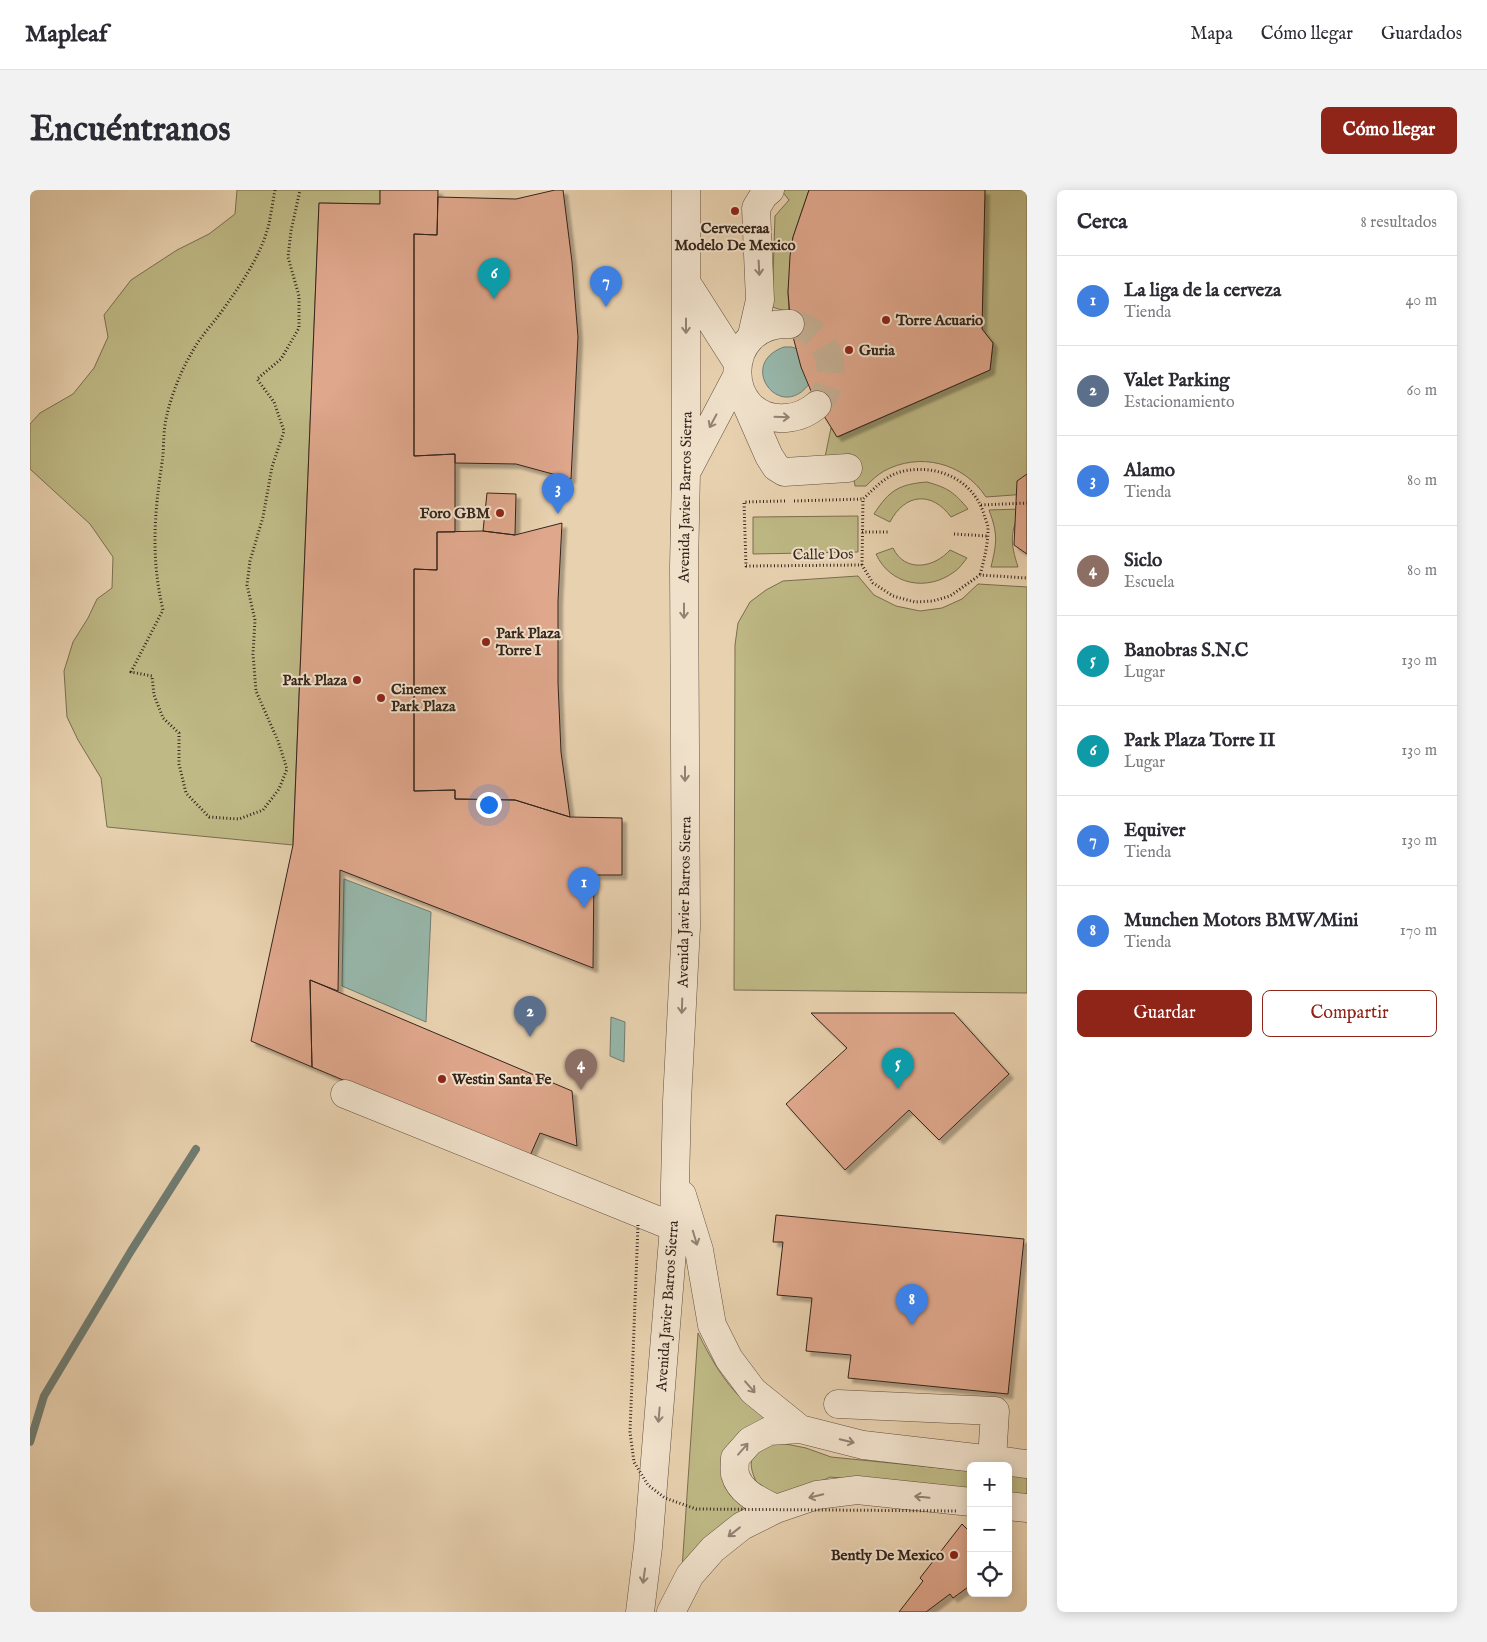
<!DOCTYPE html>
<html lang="es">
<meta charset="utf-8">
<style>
:root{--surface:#fff;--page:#f2f2f3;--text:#2b2b33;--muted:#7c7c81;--line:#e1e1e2;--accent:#8f2418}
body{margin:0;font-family:"IM FELL English",serif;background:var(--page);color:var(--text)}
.controls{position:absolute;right:15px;bottom:15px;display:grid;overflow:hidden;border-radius:8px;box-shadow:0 2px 12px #0003}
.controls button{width:45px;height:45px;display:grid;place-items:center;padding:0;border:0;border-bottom:1px solid var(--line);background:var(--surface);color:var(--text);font:25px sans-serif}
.you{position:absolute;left:458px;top:614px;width:18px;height:18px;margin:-12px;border:4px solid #fff;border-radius:50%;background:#1a73e8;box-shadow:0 0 0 8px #1a73e833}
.badge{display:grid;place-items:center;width:32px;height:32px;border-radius:50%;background:var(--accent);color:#fff;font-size:16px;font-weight:700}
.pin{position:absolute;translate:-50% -41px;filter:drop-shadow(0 1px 2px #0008)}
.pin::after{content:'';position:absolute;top:26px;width:18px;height:15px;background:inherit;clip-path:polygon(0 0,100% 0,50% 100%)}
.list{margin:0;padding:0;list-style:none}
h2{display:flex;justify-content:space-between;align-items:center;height:65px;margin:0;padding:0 20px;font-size:21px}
h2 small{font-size:16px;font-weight:400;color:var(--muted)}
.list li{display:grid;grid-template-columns:32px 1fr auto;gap:15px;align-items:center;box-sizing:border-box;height:90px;padding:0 20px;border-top:1px solid var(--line)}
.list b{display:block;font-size:19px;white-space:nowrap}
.list p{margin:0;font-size:16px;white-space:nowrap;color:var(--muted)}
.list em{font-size:16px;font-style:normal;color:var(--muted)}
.actions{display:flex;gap:10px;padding:15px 20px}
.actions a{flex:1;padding:11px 0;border:1px solid var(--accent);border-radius:8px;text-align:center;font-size:18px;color:var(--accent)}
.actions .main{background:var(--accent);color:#fff}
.icon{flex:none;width:28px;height:28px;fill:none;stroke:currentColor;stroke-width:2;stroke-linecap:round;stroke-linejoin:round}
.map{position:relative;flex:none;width:997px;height:1422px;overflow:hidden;border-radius:8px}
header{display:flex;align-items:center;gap:30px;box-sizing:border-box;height:70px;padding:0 25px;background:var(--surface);border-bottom:1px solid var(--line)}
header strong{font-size:24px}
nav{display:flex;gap:28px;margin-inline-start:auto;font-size:18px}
.intro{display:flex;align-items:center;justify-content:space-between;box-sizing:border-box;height:120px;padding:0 30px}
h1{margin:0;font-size:35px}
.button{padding:12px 22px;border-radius:8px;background:var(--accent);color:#fff;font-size:18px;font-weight:700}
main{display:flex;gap:30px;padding:0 30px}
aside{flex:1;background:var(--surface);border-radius:8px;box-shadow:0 2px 12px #0003}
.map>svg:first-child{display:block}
.green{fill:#beb985;stroke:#7a6e50}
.water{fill:#97b7ab;stroke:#707c71}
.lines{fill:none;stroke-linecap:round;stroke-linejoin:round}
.stream{stroke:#707c71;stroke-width:8}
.building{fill:#dfa78c;stroke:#35241b;filter:url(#shadow)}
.minor-tunnel{stroke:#c4ae91;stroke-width:28;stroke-dasharray:28 14;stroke-linecap:butt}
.minor-casing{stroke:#624f40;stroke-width:29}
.path{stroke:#35241b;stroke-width:3;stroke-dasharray:1 2.5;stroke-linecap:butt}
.minor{stroke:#f0e1cb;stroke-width:28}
.path-bridge{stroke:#35241b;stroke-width:3;stroke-dasharray:1 2.5;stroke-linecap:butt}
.oneway{stroke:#928273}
.poi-dot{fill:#8f2418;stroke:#f0e1cb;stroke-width:2}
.labels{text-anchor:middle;stroke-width:4;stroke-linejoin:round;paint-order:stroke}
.poi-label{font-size:15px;font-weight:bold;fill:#35241b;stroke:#f0e1cb;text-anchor:start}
.street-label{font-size:15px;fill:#35241b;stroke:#f0e1cb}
</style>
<header>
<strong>Mapleaf</strong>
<nav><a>Mapa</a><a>Cómo llegar</a><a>Guardados</a></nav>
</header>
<div class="intro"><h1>Encuéntranos</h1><a class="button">Cómo llegar</a></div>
<main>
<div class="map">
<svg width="997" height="1422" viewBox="0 0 997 1422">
<defs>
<filter id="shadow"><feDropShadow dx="4.5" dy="4.5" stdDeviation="1" flood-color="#0004"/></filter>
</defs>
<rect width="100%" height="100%" fill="#e8d1af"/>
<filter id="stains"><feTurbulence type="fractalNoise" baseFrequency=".004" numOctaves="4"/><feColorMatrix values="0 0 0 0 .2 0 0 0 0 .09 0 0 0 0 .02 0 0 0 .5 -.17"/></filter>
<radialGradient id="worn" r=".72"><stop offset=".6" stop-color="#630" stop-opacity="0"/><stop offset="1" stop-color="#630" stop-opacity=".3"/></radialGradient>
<path class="green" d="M207 0H350V14L289 13 263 655 77 637 71 588 48 550 37 527 34 481 43 452 58 428 67 409 82 398 83 367 60 334 0 279V234L10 223 43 204 64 178 78 147 74 125 101 90 147 60 179 44 205 24Z
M751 0H779L763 47 758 102 759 122 742 117 745 26 759 10Z
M955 0H997V304L956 307C933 272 889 262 854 281 847 285 841 291 836 296H825L821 264 795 267 801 238 808 247 960 180 963 153 952 139Z
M897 292C918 298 924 302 938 319L921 327C902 301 875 303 860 332L844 324C859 300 870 294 897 292Z
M991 319C980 343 980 352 988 377H961C967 352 968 344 959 320Z
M828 326V362L723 364V327Z
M863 358C875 383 904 378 920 360L937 368C933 373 929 379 924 382 897 402 860 395 846 364Z
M828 386 844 405 866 416 890 421 912 418 932 409 948 394 997 397V803L704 800 705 455 708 433 720 412 736 400 753 391Z
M668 1143C682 1171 698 1200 724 1219 731 1225 741 1228 749 1232L711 1241 697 1256 691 1275 723 1321 652 1379Z
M751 1253 776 1258 801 1267 941 1281V1301L800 1287C782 1296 734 1318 725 1289 720 1277 720 1272 725 1260L736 1255Z
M978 1284 997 1286V1307L978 1305Z"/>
<path class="water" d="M754 157H762L770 160 779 194C750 233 706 174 754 157Z
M314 689 401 722 396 832 312 796Z
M581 827 595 832 594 872 580 866Z"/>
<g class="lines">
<path class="stream" d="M0 1252 14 1206 101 1061 166 959"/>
</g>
<path class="building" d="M350 0H408L407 45 384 44V266L425 264V342H407V380L384 379V601L425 600V609L485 610 540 627 592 628V685H564L563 778 310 680 308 801 280 790 282 877 221 851 263 655 289 13 350 14Z
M525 0H533L542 72 548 147 541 289 486 274 425 273V264L384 266V44L407 45 408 7 486 9Z
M779 0H955L952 139 963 153 960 180 807 247 786 213 771 177 761 139 758 102 760 66 763 47Z
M997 284V364L984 355 987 291Z
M457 303 486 304 485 345 453 341Z
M532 333 528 411V493L531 562 540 627 485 610 425 609V600L384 601V379L407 380V342L453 341 485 345Z
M280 790 542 901 547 956 510 943 499 968 282 877Z
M781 823H924L979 884 909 950 879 920 815 980 756 914 817 858Z
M746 1025 994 1049 978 1204 818 1188 821 1165 776 1161 782 1108 747 1105 753 1052H743Z
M932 1334 941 1343V1395L923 1408 920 1404 896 1422H869L893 1391 890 1388Z"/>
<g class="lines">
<path class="minor-tunnel" d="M760 134C799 138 814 187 787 215"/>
<g class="minor-casing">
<path id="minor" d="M656 92 707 172
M760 134C689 131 692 233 756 228 768 227 778 223 787 215
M722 145 730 110 726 18 734 5 740 0
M714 209 739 266 746 277 754 282 818 278
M658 279 706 188
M315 904 644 1037
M652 1005 669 1060 682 1135 699 1169 723 1201 770 1239 833 1255 997 1274
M808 1214 965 1221 962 1270
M978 1316 997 1318
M746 1319C730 1311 710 1303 705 1284 704 1279 705 1273 705 1268L720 1251 739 1241 770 1239
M610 1422 618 1357 644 1037 647 911 656 737 654 377 656 282V0
M641 1422 660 1385 683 1359 712 1336 746 1319 787 1305 827 1300 941 1312"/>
</g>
<path class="path" d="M245 0C243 11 241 23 239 34 231 66 211 94 192 121 182 135 169 148 161 164 150 182 138 214 135 235 133 248 134 261 132 273 124 325 121 369 133 420L101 482 122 486 124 505 133 528 149 543V574L156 603 179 627 209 629 233 620 249 599 257 579 248 551 226 501 223 464 225 430 217 395 220 371 233 327 242 277 254 241 244 212 227 189 251 169 269 138V106L258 67 261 41 270 0
M755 311 714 312 716 376 832 375 843 393 863 406 885 412 903 411 920 406 950 385 997 388
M764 311 833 309
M951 315 997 313
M832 342H858
M924 344 957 346
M832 375 833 309C845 298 857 284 874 281 908 274 943 290 954 324 955 329 958 334 958 339 958 355 954 370 950 385"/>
<use href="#minor" class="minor"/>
<path class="path-bridge" d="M608 1035 600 1242 604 1272 618 1295 635 1308 666 1319 928 1321"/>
</g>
<defs><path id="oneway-shaft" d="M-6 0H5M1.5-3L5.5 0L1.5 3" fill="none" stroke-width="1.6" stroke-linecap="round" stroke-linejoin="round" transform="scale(1.25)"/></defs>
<g class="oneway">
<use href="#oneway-shaft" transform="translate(729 78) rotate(87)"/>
<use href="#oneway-shaft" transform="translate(656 136) rotate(90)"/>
<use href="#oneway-shaft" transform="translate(752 227) rotate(2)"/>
<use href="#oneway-shaft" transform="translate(683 231) rotate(118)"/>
<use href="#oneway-shaft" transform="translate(654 421) rotate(90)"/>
<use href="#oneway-shaft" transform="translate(655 584) rotate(90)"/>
<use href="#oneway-shaft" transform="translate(652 816) rotate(92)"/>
<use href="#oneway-shaft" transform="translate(665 1048) rotate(73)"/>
<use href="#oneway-shaft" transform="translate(720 1197) rotate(49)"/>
<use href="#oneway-shaft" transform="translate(629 1225) rotate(95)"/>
<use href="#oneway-shaft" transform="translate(817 1251) rotate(14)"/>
<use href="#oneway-shaft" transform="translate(713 1259) rotate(-49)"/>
<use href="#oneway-shaft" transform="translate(786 1306) rotate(166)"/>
<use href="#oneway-shaft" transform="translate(892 1307) rotate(-174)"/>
<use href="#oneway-shaft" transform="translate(704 1342) rotate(142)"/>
<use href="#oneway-shaft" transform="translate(614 1386) rotate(98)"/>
</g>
<g class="poi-dot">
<circle cx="705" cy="21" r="5"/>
<circle cx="856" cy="130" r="5"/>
<circle cx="819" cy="160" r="5"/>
<circle cx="470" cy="323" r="5"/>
<circle cx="456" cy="452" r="5"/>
<circle cx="327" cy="490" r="5"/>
<circle cx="351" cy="508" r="5"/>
<circle cx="412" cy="889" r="5"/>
<circle cx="924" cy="1365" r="5"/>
</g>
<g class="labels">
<g class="poi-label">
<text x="705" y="43" text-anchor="middle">Cerveceraa<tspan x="705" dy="17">Modelo De Mexico</tspan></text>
<text x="866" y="135">Torre Acuario</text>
<text x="829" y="165">Guria</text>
<text x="460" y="328" text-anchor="end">Foro GBM</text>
<text x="466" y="448">Park Plaza<tspan x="466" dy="17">Torre I</tspan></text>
<text x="317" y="495" text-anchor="end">Park Plaza</text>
<text x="361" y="504">Cinemex<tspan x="361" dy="17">Park Plaza</tspan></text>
<text x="422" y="894">Westin Santa Fe</text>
<text x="914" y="1370" text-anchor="end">Bently De Mexico</text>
</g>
<g class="street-label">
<text transform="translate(655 307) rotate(-89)" y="5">Avenida Javier Barros Sierra</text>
<text transform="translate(793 364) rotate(-1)" y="5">Calle Dos</text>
<text transform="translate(654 712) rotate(-89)" y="5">Avenida Javier Barros Sierra</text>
<text transform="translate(637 1116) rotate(-86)" y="5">Avenida Javier Barros Sierra</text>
</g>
</g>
<rect width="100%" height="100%" filter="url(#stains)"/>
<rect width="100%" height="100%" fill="url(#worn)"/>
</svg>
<div class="controls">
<button>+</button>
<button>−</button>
<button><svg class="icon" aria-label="locate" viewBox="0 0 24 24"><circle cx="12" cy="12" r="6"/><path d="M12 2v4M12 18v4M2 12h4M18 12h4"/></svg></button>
</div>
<div class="you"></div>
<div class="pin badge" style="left:554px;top:718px;background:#3f7fe0">1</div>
<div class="pin badge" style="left:500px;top:847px;background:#5c6f8a">2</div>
<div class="pin badge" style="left:528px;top:324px;background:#3f7fe0">3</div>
<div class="pin badge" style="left:551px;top:900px;background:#8d6e63">4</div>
<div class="pin badge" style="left:868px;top:899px;background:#0f9aa8">5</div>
<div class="pin badge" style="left:464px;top:109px;background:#0f9aa8">6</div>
<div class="pin badge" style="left:576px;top:117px;background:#3f7fe0">7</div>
<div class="pin badge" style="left:882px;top:1135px;background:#3f7fe0">8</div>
</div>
<aside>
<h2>Cerca<small>8 resultados</small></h2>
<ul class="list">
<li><span class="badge" style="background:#3f7fe0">1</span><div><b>La liga de la cerveza</b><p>Tienda</p></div><em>40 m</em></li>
<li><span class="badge" style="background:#5c6f8a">2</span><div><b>Valet Parking</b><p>Estacionamiento</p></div><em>60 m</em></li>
<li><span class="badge" style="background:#3f7fe0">3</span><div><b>Alamo</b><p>Tienda</p></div><em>80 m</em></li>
<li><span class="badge" style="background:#8d6e63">4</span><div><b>Siclo</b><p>Escuela</p></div><em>80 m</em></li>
<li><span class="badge" style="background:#0f9aa8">5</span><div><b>Banobras S.N.C</b><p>Lugar</p></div><em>130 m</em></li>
<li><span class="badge" style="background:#0f9aa8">6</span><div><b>Park Plaza Torre II</b><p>Lugar</p></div><em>130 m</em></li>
<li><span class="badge" style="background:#3f7fe0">7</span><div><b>Equiver</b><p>Tienda</p></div><em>130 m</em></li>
<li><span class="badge" style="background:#3f7fe0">8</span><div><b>Munchen Motors BMW/Mini</b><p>Tienda</p></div><em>170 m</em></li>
</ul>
<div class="actions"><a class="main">Guardar</a><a>Compartir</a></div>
</aside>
</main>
